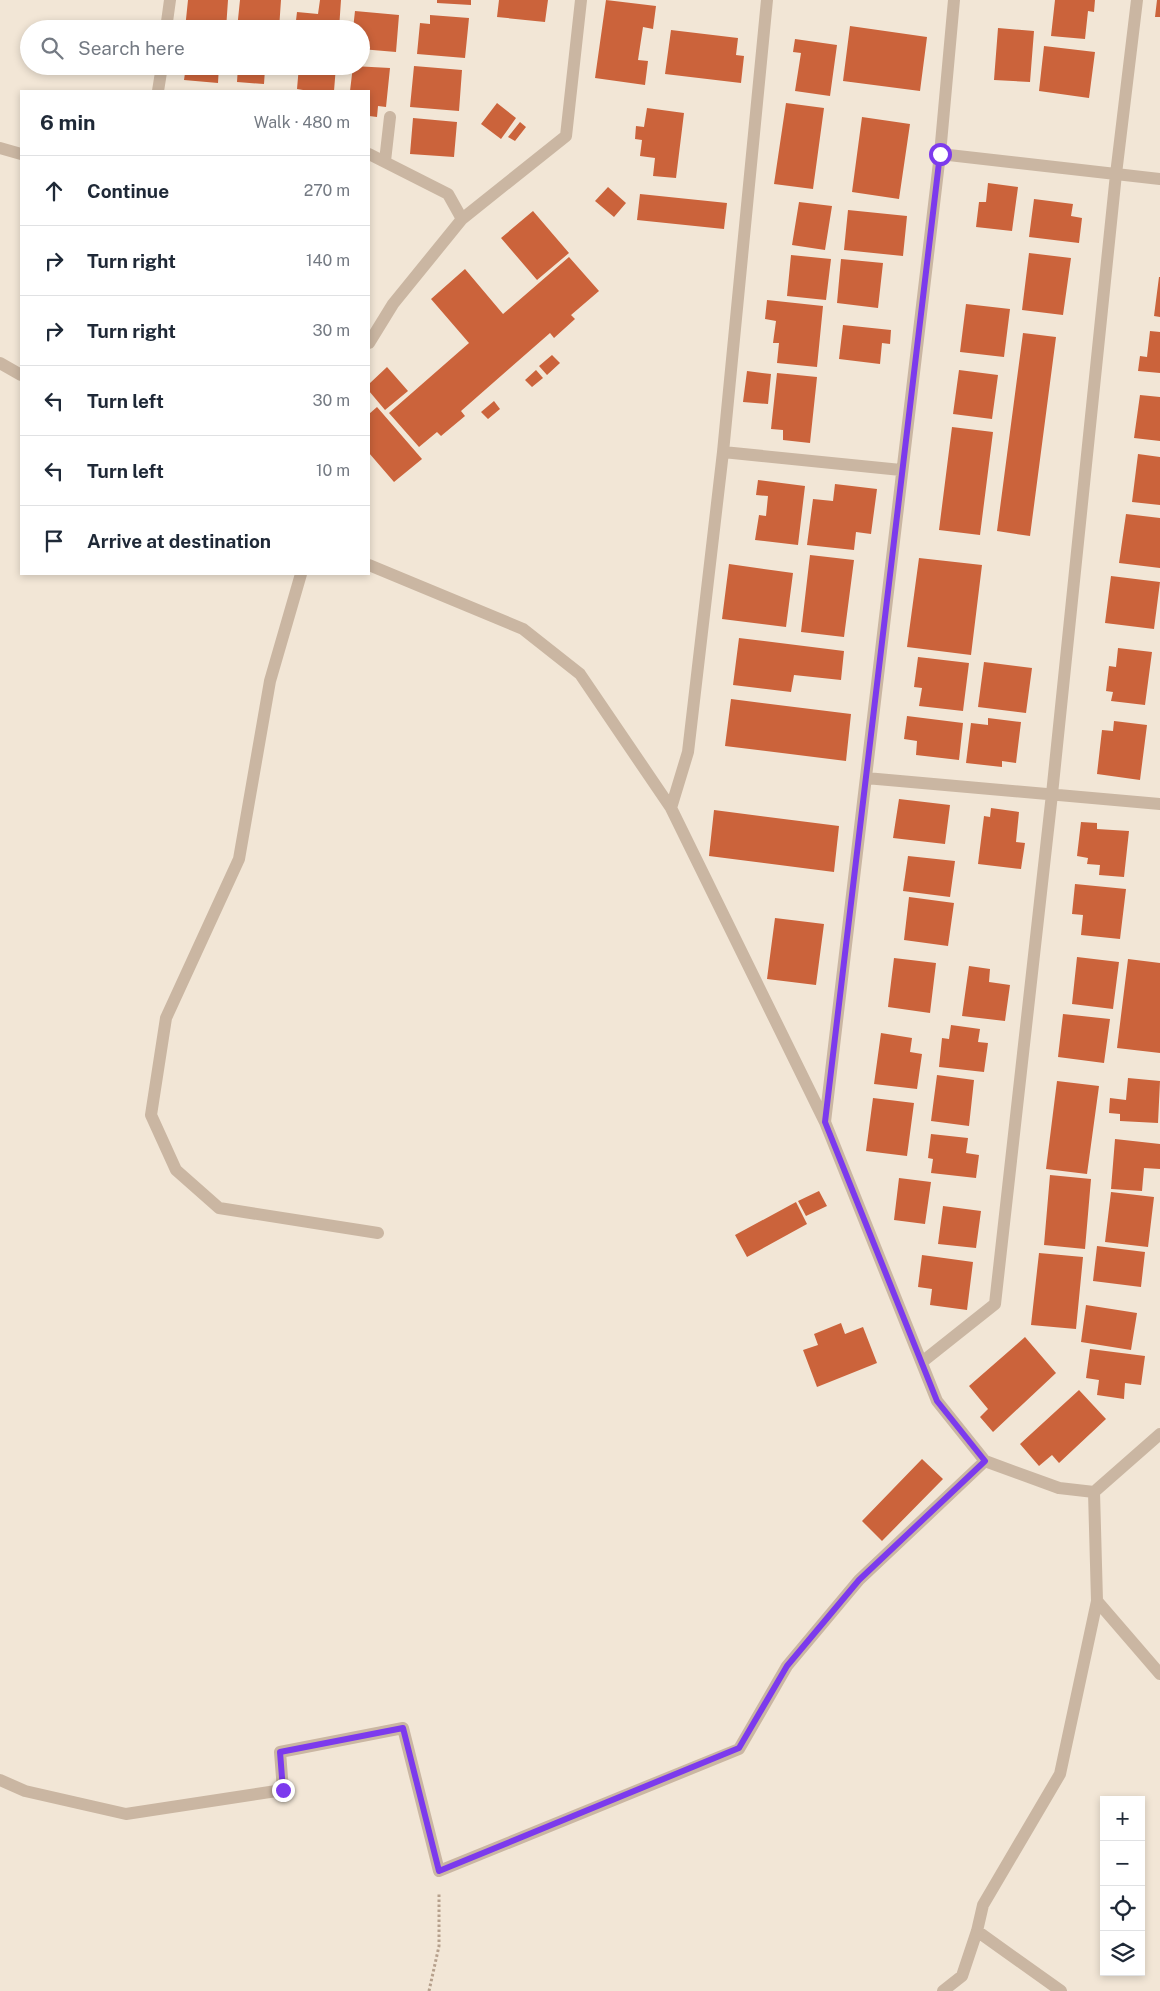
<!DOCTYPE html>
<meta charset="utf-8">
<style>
:root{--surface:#fff;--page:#f6f6f7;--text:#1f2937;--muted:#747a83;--line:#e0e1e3}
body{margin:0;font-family:"Public Sans",sans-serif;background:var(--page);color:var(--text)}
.controls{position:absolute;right:15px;bottom:15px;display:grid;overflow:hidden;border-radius:0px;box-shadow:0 2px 8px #0003}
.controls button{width:45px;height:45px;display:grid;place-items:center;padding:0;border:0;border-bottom:1px solid var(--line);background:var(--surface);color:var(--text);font:25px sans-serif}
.stop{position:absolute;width:15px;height:15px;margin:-11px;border:4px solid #7c3aed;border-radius:50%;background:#fff}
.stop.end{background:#7c3aed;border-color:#fff;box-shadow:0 1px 5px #0008}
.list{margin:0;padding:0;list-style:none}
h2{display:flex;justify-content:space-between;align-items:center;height:65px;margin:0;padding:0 20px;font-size:21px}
h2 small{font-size:16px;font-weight:400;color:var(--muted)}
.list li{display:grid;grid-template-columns:32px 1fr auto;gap:15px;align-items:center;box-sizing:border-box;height:70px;padding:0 20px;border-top:1px solid var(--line)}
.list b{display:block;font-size:19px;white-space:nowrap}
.list em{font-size:16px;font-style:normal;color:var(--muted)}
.icon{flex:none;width:28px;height:28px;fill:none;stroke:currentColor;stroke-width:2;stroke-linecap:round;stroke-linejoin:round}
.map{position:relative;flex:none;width:1160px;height:1991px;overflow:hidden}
.search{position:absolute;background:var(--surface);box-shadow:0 2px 8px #0003;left:20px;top:20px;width:350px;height:55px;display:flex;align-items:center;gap:12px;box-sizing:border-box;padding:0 18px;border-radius:28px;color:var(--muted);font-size:19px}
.panel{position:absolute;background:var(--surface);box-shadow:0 2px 8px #0003;left:20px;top:90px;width:350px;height:485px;border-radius:0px}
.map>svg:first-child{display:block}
.building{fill:#cb633b}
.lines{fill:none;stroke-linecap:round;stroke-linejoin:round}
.path{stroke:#b6a08c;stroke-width:3;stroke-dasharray:2.5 2.5;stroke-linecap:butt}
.minor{stroke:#cab6a2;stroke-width:12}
.route{stroke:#7c3aed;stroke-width:6}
</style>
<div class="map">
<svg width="1160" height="1991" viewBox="0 0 1160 1991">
<rect width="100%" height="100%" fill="#f2e6d6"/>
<path class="building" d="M188 0H228L226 29H185Z
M240 0H281L279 29H237Z
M320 0H341L339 29H295L297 12 318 14Z
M437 0H471V5L437 3Z
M499 0H548L545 22 497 17Z
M606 0 656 6 653 29 643 27 638 60 648 61 645 85 595 78Z
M1055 0H1095L1094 12 1088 11 1085 39 1051 36Z
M1157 0H1160V17H1155Z
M355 11 399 15 396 52 361 49V29H353Z
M430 15 469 18 465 58 417 54 420 23 430 24Z
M850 26 927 37 920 91 843 81Z
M998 28 1034 31 1030 82 994 80Z
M671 30 738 38 736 55 744 56 741 83 665 74Z
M795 39 837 45 830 96 795 91 801 53 793 52Z
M1044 46 1095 52 1089 98 1039 91Z
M186 66H219L218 83 184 80Z
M238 66H277L276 70 265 69 264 84 237 82Z
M299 66H336L334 91H309L297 89Z
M353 66 390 68 386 107 378 106 377 117 369 116V91H350Z
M414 66 462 70 459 111 410 107Z
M497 103 516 118 501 139 481 124Z
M786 103 824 108 813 189 774 184Z
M647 108 684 113 676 178 653 176 655 158 640 156 642 140 635 139 636 126 644 127Z
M862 117 910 124 899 199 852 192Z
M413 118 457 122 454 157 410 154Z
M520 122 526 127 515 141 508 137Z
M988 183 1018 187 1012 231 976 227 979 202H986Z
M608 187 626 203 614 217 595 201Z
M640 194 727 203 724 229 637 220Z
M1034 199 1073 204 1071 216 1082 218 1079 243 1029 237Z
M799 202 832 206 825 250 792 245Z
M848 210 907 216 903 256 844 250Z
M533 211 569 253 537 280 501 238Z
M1029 253 1071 258 1063 315 1022 310Z
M791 255 831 259 826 300 787 296Z
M569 257 599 291 571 315 575 319 554 338 550 333 461 411 465 416 441 436 437 432 419 447 389 413 469 343 431 299 465 269 503 314Z
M841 259 883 263 878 308 837 303Z
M1159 277H1160V317L1154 316Z
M767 300 823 306 817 367 777 363 779 343H773L776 321 765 319Z
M966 304 1010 309 1004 357 960 352Z
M843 325 891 330 890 344 882 343 880 364 839 359Z
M1150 331 1160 332V373L1138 371 1140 356 1147 357Z
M1023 333 1056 337 1030 536 997 531Z
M552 355 560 363 547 375 539 366Z
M387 367 408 391 385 410 369 391V384Z
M536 370 543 378 532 387 525 380Z
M959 370 998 375 992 419 953 414Z
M747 371 771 374 768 404 743 402Z
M777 373 817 377 810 443 783 440V430L771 429Z
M1140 395 1160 397V441L1134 438Z
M494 401 500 409 488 419 481 412Z
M377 407 422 459 394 482 369 453V414Z
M952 427 993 432 980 535 939 530Z
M1138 454 1160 457V505L1132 502Z
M758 480 805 486 798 545 755 540 759 515 766 516 768 496 756 495Z
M835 484 877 489 871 534 856 532 854 550 807 545 813 499 833 501Z
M1126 514 1160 518V568L1119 563Z
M810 555 854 560 844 637 801 632Z
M919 558 982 565 971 655 907 647Z
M729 564 793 573 786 627 722 619Z
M1111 576 1160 582 1154 629 1105 623Z
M739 638 844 651 841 680 794 675 791 692 733 685Z
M1118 648 1152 652 1145 705 1111 701 1113 692 1106 691 1109 666 1116 667Z
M918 657 969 663 963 711 919 706 922 688 914 687Z
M984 662 1032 668 1026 713 978 707Z
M731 699 851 714 846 761 725 746Z
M907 716 963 723 959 760 916 755 917 741 904 739Z
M988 718 1021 722 1016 763 1002 761V767L966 763 971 723 988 725Z
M1114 721 1147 725 1140 780 1097 774 1102 730 1113 731Z
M899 799 950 805 945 844 893 838Z
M991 808 1019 812 1016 842 1025 843 1021 869 978 864 984 816 990 817Z
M714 810 839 826 834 872 709 856Z
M1081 822 1097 823V829L1129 831 1124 877 1099 875 1100 865 1087 864 1088 858 1077 856Z
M908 856 955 861 950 897 903 891Z
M1075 884 1126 889 1120 939 1081 935 1083 915 1072 914Z
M909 897 954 903 948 946 904 940Z
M775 918 824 924 816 985 767 979Z
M1077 957 1119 962 1113 1009 1072 1004Z
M894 958 936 963 930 1013 888 1007Z
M1128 959 1160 963V1053L1117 1048Z
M969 966 990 969 989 982 1010 985 1005 1021 962 1016Z
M1063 1014 1110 1019 1104 1063 1058 1057Z
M951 1025 980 1029 978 1042 988 1043 984 1072 939 1067 942 1038 949 1039Z
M881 1033 912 1038 910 1052 922 1054 917 1089 874 1084Z
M937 1075 974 1080 969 1126 931 1121Z
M1128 1078 1160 1081 1158 1123 1120 1121V1114L1109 1113 1110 1098 1126 1100Z
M1057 1081 1099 1086 1087 1174 1046 1169Z
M873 1098 914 1103 907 1156 866 1151Z
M931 1134 968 1138 966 1153 979 1155 976 1178 931 1173 933 1159 928 1158Z
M1115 1139 1160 1144V1169L1144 1168 1142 1191 1111 1189Z
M1050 1175 1091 1179 1085 1249 1044 1245Z
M899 1178 931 1182 925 1224 894 1220Z
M819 1191 827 1206 806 1216 798 1201Z
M1111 1192 1154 1197 1148 1247 1105 1242Z
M796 1202 807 1224 747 1257 735 1235Z
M943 1206 981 1211 976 1248 938 1244Z
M1097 1246 1145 1252 1141 1287 1093 1281Z
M1039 1253 1083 1257 1076 1329 1031 1325Z
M922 1255 973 1262 967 1310 930 1305 932 1289 918 1287Z
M1086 1305 1137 1313 1131 1350 1081 1342Z
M841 1323 845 1334 863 1327 877 1363 817 1387 803 1350 818 1345 814 1334Z
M1025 1337 1056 1373 993 1432 980 1417 988 1409 969 1386Z
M1090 1349 1145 1356 1141 1385 1125 1383 1124 1399 1097 1395 1099 1380 1086 1378Z
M1079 1390 1106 1419 1059 1463 1052 1455 1039 1466 1020 1444Z
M922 1459 943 1479 882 1541 862 1521Z"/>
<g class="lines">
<path class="path" d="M429 1991 439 1946V1893"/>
<path class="minor" d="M166 29 170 0
M158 91 162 66
M0 148 21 154
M369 154 448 194 462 219
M940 154 1160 179
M385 161 390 117
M369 343 393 304 462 219 566 136 581 0
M0 363 21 375
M723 452 901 470
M369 565 523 629 580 674 671 808 825 1122 937 1401 985 1461 1059 1488 1094 1492 1160 1434
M301 574 270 681 239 859 166 1018 151 1115 176 1170 219 1208 378 1233
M866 778 1160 804
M671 808 688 752 723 452 767 0
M825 1122 940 154 954 0
M922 1362 995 1304 1052 794 1116 174 1137 0
M1097 1601 1160 1674
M0 1780 25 1791 126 1814 283 1790 280 1752 403 1728 439 1871 739 1749 787 1666 859 1580 985 1461
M977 1931 1061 1991
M943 1991 962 1976 977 1931 983 1905 1060 1774 1097 1601 1094 1492"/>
</g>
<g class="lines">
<path class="route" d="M283 1790 280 1752 403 1728 439 1871 739 1748 787 1666 859 1580 985 1461 937 1401 825 1122 940 154"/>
</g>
</svg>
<div class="controls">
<button>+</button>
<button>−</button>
<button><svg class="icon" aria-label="locate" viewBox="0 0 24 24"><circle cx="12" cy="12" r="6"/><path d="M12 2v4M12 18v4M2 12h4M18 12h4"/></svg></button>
<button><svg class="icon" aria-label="layers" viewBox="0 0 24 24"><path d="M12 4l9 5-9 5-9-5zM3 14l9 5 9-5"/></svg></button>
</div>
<div class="stop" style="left:940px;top:154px"></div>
<div class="stop end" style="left:283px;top:1790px"></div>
<div class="search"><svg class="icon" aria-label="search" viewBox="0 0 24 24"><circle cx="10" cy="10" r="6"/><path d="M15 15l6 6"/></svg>Search here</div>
<section class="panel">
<h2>6 min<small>Walk · 480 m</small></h2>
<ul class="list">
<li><svg class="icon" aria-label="ahead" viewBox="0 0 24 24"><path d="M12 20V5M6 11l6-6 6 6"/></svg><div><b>Continue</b></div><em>270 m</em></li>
<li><svg class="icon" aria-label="right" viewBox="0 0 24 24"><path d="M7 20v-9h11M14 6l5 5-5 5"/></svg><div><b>Turn right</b></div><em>140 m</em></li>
<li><svg class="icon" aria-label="right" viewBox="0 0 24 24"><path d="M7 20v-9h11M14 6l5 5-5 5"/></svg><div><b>Turn right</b></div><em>30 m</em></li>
<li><svg class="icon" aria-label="left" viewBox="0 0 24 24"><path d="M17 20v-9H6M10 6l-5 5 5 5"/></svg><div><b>Turn left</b></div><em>30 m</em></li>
<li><svg class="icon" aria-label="left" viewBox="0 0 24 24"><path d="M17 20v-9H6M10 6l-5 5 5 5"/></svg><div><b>Turn left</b></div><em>10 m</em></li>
<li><svg class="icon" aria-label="arrive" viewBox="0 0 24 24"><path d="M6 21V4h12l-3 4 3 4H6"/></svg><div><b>Arrive at destination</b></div></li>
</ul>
</section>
</div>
